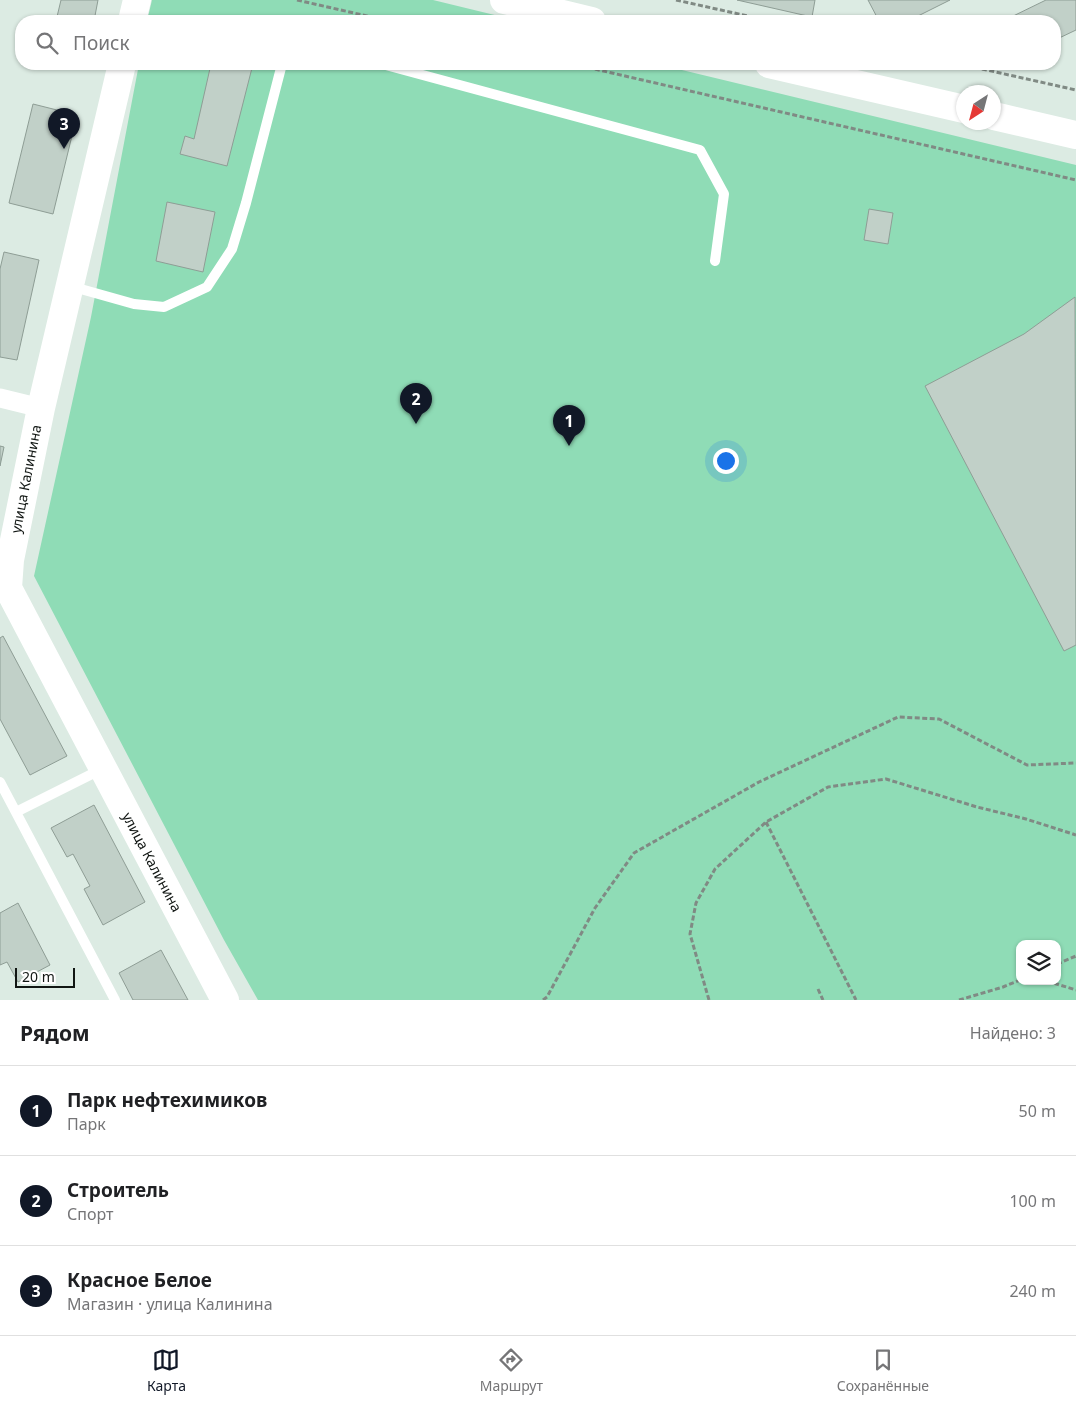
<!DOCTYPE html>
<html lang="ru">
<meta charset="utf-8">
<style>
:root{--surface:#fff;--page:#f6f6f6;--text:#202124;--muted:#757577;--line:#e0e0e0;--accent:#111827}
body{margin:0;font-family:"Noto Sans",sans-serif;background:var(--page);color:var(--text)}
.controls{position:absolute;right:15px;bottom:15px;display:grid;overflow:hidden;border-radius:10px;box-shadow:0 1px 4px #0004}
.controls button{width:45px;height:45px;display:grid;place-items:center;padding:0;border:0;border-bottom:1px solid var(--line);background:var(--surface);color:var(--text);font:25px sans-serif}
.compass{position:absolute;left:956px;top:85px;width:45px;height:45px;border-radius:50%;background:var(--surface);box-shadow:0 1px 4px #0004;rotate:216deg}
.scale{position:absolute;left:15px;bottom:12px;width:60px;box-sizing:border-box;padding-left:5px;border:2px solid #111613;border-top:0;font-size:14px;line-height:18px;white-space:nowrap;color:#111613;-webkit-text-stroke:4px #fff;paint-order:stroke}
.you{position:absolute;left:725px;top:460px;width:18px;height:18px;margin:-12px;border:4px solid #fff;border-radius:50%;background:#1a73e8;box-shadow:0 0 0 8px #1a73e833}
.badge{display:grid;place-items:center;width:32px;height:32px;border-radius:50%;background:var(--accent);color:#fff;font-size:16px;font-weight:700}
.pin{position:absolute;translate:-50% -41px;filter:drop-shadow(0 1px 2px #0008)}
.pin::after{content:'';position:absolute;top:26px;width:18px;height:15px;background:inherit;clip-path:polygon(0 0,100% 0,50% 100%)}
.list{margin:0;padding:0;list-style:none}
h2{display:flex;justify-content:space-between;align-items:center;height:65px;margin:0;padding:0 20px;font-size:21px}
h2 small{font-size:16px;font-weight:400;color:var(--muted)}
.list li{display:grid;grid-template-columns:32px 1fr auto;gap:15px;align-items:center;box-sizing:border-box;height:90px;padding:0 20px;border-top:1px solid var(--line)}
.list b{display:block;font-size:19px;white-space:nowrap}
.list p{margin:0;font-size:16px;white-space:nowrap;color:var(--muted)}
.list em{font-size:16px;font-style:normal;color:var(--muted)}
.icon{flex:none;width:28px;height:28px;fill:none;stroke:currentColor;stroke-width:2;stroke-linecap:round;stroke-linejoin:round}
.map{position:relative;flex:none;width:1076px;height:1000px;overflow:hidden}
.search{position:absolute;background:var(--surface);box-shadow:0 1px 4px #0004;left:15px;right:15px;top:15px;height:55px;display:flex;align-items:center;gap:12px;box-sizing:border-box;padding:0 18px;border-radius:20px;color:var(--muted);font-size:19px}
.sheet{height:335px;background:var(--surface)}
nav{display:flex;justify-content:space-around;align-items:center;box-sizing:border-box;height:70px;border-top:1px solid var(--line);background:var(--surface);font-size:14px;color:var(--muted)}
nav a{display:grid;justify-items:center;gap:2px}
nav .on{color:var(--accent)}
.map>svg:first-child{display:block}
.green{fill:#8fdcb6;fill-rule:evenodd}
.building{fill:#c1d0c8;stroke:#8e9d95}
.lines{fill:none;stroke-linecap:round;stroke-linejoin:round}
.path{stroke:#808a84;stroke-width:3;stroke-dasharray:5 2.5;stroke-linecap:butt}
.lane{stroke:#fff;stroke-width:10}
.street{stroke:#fff;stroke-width:19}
.secondary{stroke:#fff;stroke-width:28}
.primary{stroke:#fff;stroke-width:28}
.labels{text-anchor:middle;stroke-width:5;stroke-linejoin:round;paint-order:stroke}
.street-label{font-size:14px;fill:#111613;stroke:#fff}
</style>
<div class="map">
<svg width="1076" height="1000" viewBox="0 0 1076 1000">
<rect width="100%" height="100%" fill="#dcebe3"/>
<path class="green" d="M152 0H433L519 21H147Z
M139 64H657L1076 165V1000H258L224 940 34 576 91 317ZM1020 944H1057V981H1020Z"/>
<path class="building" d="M61 0H98L94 21H56Z
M737 0H815L812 17Z
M868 0H950L908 21H879Z
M1046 0H1076V30L1055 40V21H1003Z
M211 64H253L227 166 180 154 185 136 194 139Z
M33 104 77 115 53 214 9 203Z
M167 202 215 212 203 272 156 261Z
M869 209 893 213 888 244 864 240Z
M4 252 39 260 17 360 0 357V269Z
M1075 297 1076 645 1064 651 925 386 1024 334Z
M0 446 4 447 0 466Z
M3 636 67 756 30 775 0 719V638Z
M94 805 145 902 103 925 84 889 90 886 73 854 67 857 51 828Z
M18 903 50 965 18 982 7 962 0 965V913Z
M161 950 188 1000H133L119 973Z"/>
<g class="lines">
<path class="path" d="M297 0 389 21
M676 0 770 21
M573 64 1076 180
M960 64 1076 90
M766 822 856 1000
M1057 964 1076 956
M1047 981 1076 990
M818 989 823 1000
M543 1000 547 997 595 908 634 853 759 782 898 717 939 719 1027 765 1076 763
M709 1000 690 934 696 903 715 869 766 822 828 787 886 779 977 807 1026 819 1076 835
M959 1000 1003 987 1020 980"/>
<path class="lane" d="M382 64 700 150 724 194 715 261
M70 286 134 304 164 307 207 287 232 249 246 203 282 64
M0 782 115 1000
M16 812 102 769"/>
<path class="street" d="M0 398 41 408"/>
<path class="secondary" d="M132 21 137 0
M122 64 41 408 10 560 8 588 225 1000"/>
<path class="primary" d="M504 0 592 21
M769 64 964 109
M994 116 1076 135"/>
</g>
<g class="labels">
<g class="street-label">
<text transform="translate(26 479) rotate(-79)" y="5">улица Калинина</text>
<text transform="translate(152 862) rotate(62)" y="5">улица Калинина</text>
</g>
</g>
</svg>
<div class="controls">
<button><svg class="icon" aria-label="layers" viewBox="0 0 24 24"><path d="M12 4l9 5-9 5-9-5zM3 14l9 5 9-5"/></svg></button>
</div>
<svg class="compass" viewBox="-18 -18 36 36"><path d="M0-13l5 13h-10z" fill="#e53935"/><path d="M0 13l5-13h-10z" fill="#757577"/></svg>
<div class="scale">20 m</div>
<div class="you"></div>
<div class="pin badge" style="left:569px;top:446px">1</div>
<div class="pin badge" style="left:416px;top:424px">2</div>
<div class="pin badge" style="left:64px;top:149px">3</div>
<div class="search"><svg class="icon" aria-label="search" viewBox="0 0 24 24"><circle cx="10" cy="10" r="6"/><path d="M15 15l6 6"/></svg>Поиск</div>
</div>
<section class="sheet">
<h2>Рядом<small>Найдено: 3</small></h2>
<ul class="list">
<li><span class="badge">1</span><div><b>Парк нефтехимиков</b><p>Парк</p></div><em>50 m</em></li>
<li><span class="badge">2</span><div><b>Строитель</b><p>Спорт</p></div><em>100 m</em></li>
<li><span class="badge">3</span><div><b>Красное Белое</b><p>Магазин · улица Калинина</p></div><em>240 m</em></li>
</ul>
</section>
<nav>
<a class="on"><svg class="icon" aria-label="map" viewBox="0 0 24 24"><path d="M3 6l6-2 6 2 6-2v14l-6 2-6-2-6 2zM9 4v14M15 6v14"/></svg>Карта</a>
<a><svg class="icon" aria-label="directions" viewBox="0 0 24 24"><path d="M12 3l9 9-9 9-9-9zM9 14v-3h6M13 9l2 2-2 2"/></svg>Маршрут</a>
<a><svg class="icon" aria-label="saved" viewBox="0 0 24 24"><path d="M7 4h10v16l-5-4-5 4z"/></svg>Сохранённые</a>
</nav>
